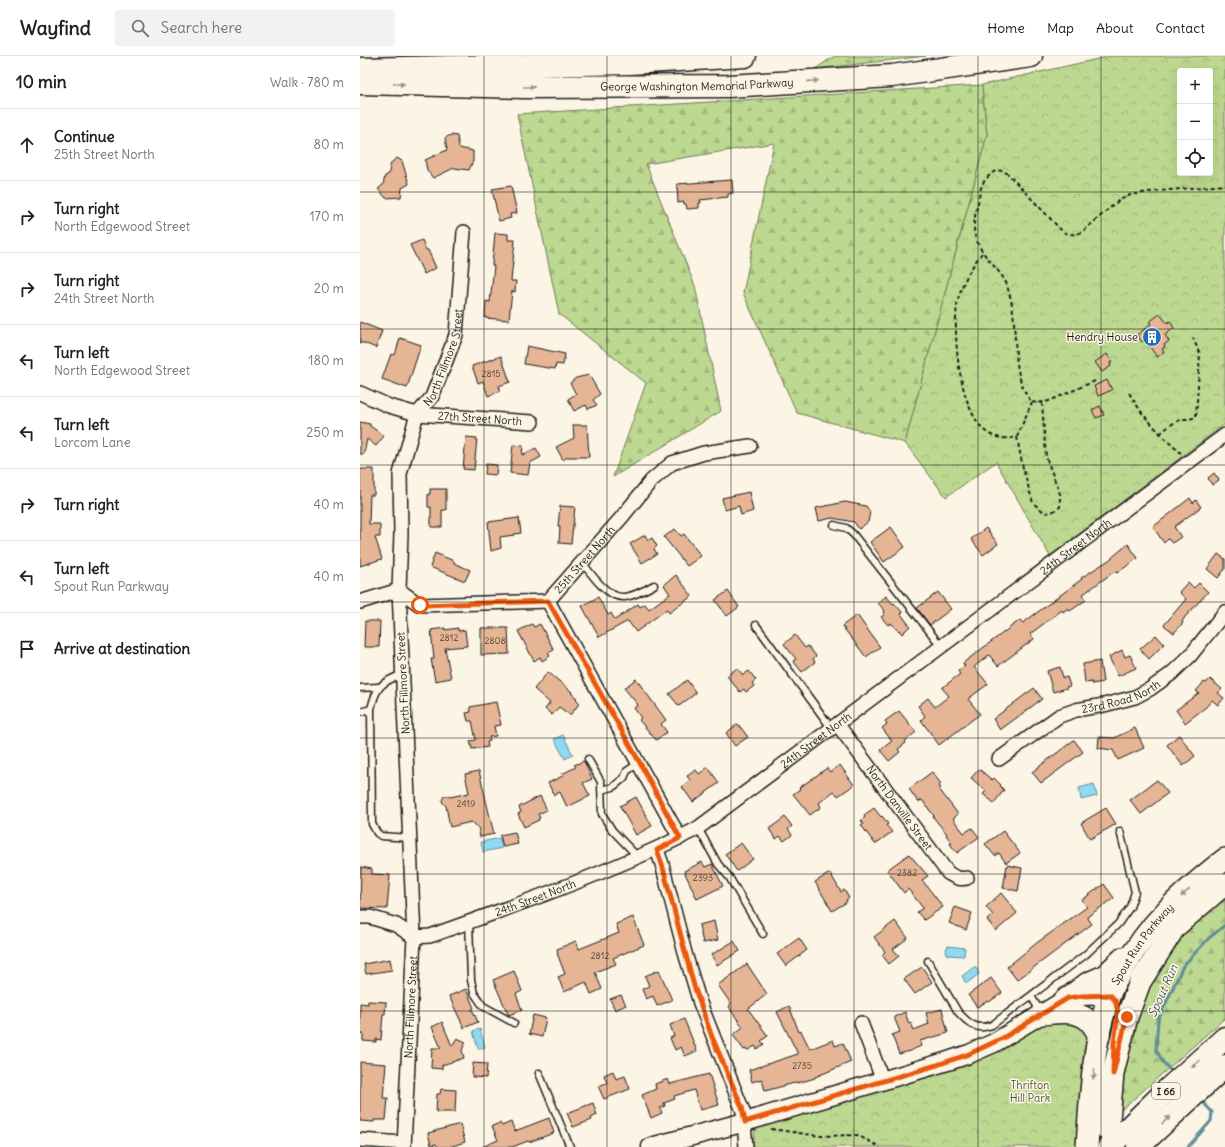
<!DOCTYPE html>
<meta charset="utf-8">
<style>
:root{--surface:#fff;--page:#f2f2f2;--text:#202124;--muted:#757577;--line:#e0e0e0}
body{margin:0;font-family:Delius,sans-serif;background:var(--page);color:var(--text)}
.controls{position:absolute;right:12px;top:12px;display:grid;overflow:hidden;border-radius:4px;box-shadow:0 4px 16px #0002}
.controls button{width:36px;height:36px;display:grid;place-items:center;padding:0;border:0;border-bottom:1px solid var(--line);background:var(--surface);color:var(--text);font:20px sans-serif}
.stop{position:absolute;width:12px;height:12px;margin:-9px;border:3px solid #ea580c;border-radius:50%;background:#fff}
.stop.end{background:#ea580c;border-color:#fff;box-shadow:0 1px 4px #0008}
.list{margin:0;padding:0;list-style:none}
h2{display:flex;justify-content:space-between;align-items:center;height:52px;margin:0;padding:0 16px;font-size:17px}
h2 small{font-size:13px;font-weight:400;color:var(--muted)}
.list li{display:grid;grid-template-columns:26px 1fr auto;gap:12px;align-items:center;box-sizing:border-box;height:72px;padding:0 16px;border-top:1px solid var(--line)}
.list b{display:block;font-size:15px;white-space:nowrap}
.list p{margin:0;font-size:13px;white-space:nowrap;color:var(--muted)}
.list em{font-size:13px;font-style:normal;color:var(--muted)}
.icon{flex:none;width:22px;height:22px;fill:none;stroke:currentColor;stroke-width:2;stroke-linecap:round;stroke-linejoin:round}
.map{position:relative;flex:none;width:865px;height:1091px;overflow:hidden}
header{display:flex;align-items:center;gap:24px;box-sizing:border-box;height:56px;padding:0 20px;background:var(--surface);border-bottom:1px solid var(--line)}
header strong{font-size:19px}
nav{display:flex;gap:22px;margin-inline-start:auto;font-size:14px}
.search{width:280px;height:36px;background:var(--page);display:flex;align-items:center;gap:10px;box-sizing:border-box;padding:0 14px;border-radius:4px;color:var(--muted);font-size:15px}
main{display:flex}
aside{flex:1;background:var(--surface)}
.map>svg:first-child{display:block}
.forest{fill:url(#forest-firs);stroke:#6c7a56}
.park{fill:url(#park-crowns);stroke:#6c7a56;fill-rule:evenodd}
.water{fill:#90d9f2;stroke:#628d9c}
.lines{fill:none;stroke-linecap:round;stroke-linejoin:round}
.stream{stroke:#628d9c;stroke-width:3}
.building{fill:#e5b596;stroke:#1c1c1c}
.lane-casing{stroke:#1c1c1c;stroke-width:9}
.street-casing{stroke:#1c1c1c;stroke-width:16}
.secondary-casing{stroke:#1c1c1c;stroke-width:21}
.primary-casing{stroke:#1c1c1c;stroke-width:24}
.highway-casing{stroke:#1c1c1c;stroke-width:25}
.path{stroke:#1c1c1c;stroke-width:2;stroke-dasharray:4 3;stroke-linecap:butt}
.lane{stroke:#fcf5e5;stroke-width:6}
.street{stroke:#fcf5e5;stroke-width:13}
.secondary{stroke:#fcf5e5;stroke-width:18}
.primary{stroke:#fcf5e5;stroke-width:21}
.highway{stroke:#fcf5e5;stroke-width:22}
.oneway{fill:#97938b}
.route{stroke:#ea580c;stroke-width:5}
.grid{fill:none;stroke:#1c1c1c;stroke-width:1;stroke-opacity:0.55}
.labels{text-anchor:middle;stroke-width:3;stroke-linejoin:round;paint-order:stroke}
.number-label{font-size:9px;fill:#4e423a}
.shield{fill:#fcf5e5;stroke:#5f5d58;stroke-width:1}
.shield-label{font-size:10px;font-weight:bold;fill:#1c1c1c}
.street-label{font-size:11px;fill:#1c1c1c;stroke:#fcf5e5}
.poi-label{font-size:11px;fill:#1c1c1c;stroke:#fcf5e5;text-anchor:end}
.park-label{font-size:11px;fill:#4c543f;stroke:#fcf5e5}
.water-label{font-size:12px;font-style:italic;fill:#3f555c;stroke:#fcf5e5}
</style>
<header>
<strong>Wayfind</strong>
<div class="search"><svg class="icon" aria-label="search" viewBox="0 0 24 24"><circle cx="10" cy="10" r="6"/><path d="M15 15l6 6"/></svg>Search here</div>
<nav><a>Home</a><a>Map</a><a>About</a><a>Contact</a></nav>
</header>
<main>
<aside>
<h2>10 min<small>Walk · 780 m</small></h2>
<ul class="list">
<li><svg class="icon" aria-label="ahead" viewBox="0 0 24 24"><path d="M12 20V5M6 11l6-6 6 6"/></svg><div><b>Continue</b><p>25th Street North</p></div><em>80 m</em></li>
<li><svg class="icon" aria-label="right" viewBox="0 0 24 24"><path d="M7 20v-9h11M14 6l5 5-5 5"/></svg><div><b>Turn right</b><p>North Edgewood Street</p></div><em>170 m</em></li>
<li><svg class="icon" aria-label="right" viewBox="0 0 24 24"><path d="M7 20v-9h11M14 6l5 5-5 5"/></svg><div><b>Turn right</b><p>24th Street North</p></div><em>20 m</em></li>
<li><svg class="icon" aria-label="left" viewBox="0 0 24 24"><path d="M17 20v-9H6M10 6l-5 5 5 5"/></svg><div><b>Turn left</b><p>North Edgewood Street</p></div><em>180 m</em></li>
<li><svg class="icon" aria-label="left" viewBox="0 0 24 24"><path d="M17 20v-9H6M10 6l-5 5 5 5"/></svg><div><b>Turn left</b><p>Lorcom Lane</p></div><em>250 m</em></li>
<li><svg class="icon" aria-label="right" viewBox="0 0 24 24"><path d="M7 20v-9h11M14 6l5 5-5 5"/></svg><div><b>Turn right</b></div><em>40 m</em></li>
<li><svg class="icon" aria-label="left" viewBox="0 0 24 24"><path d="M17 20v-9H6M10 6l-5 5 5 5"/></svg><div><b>Turn left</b><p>Spout Run Parkway</p></div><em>40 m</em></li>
<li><svg class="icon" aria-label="arrive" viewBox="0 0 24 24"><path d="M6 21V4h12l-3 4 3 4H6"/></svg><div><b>Arrive at destination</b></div></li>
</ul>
</aside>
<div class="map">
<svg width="865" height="1091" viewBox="0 0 865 1091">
<defs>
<pattern id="forest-firs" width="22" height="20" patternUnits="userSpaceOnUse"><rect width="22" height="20" fill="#bdd890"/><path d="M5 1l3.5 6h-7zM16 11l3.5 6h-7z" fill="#a2b97c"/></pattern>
<pattern id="park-crowns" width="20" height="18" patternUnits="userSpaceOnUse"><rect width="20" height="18" fill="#bdd890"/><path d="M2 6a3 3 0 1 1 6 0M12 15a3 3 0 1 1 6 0" fill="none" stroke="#a2b97c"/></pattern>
</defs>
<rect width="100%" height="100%" fill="#fcf5e5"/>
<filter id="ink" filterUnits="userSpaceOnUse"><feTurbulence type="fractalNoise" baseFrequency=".025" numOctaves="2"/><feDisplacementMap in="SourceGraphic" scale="8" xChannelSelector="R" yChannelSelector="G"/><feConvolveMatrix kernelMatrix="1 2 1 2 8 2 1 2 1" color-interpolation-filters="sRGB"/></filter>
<g filter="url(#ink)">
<path class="forest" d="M477 0H566L455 13 473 1Z
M622 29 627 79 545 387 437 357 383 237 414 87 286 108 335 230 361 355 253 421 286 327 199 258 157 58Z
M865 835V962L757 1058 773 958 816 880Z"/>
<path class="park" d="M751 0H865V368L690 500 636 406 586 441 545 387 627 79 622 29ZM820 15H850V117H820Z
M710 960 728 976 719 1091H393L395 1072 679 968Z"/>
<path class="water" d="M203 679 213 699 205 703 194 683Z
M734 728 737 740 721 744 719 732Z
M140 782 142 792 123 796 121 786Z
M588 890 605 892 604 900 587 899 586 893Z
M614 911H616L619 918 607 927 605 926 602 920Z
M120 973 125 991 118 993 113 975Z"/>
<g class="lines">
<path class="stream" d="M814 1018 802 1005 796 993 798 964 823 910 849 882 865 869
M828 1091 851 1065 852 1056 841 1044"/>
</g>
<path class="building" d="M91 79 97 80 99 92 113 95V105L109 114 94 112 73 122 67 114 65 104 87 94 85 82Z
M37 102 42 105 49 128 42 132 41 141 26 142 18 133 23 129 25 120 29 118 30 110 32 106Z
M372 124 373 137 368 138V141L340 144 341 147H339V152L327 153 326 148H324V146L318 147 317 128Z
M151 130 157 157 150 158 151 162 139 165 132 133Z
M135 177 148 178V184H155L151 225H156L155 236 152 235 149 264 125 262 126 245 130 246 134 210 132 209Z
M62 184 66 194H68L76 212 64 218 50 189Z
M800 258 807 267 810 265 814 272 805 279 809 285 804 289 805 291 802 293 804 296 797 301 785 284 782 286 777 279 791 268 789 266Z
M0 266 22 275 16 292 4 287H0Z
M40 282 61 289 47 332 22 323 31 298 35 299Z
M167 290 205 298 203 309 196 308 195 313 164 308Z
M747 298 752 306 750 307 751 310 742 316 735 306Z
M141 300 150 326 139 330 140 335 128 340 123 325 118 327 112 310Z
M229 319 240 338 233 344 237 349 228 353 226 349 214 355 208 343 216 338 210 327 216 322Z
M747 324 752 334 738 340 734 330Z
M740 350 744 359 736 362 732 354Z
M0 366 10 368V370L24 380 16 390 7 383 4 398H0Z
M213 369H227L229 401H207L203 404 196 391 214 382Z
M106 381 117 382 114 414 103 413Z
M153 389 163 390 162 399 176 392 181 401 170 407 168 419 150 417Z
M126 408 137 409 136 419 125 418Z
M0 413H14V439H10L9 468H20V481H15L22 503 0 510Z
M854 417 859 424 852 429 848 422Z
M70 433H86V454H82V471H71V451H68V438H70Z
M389 436 393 455 381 459 379 450 365 454 362 442Z
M830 442 833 447 836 444 841 451 814 471 821 481 812 487 808 483 804 487 793 471Z
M485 446 506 450 510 456 508 466 499 473 494 466 472 462 459 465 456 452Z
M200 450 215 451 211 488 199 487 200 470H198Z
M159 462 161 477 154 478V479L140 481 141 492 131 495 128 466Z
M531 471 545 491 524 506 510 486Z
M626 472 638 488 623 499 611 483Z
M315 473 321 480 324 478 341 500 327 510 304 481Z
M285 479 288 484 292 482 297 490 294 493 297 498 282 507 270 488Z
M768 488 778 502 757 517 755 515 722 539 726 544 710 555 708 552 703 556 702 554 670 578 674 583 638 610 629 599 614 611 628 628 608 643 620 658 579 689 561 664 565 660 558 650 568 642 575 651 589 640 582 632 600 618 598 615 605 610 603 607 660 564 663 567 722 523 721 522 749 504Z
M75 497 94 505V507L110 514 105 525 70 511Z
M858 498 865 503V513L858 522 847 513Z
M316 519 332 540 309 557 307 553 276 576 268 565 239 581 222 550 238 541 248 559 251 557 255 564 278 548 280 551 285 548 289 553 310 538 304 529Z
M828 526 834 532 839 527 848 536 825 561 822 566 823 567 814 577 804 569 826 543 819 536Z
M368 535 379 551 367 560 355 544Z
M578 536 591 553 570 569 557 552Z
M526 540 533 548 534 547 543 557 541 558 550 570 542 578 539 574 538 575 531 567 528 569 521 561 525 558 523 557 525 555 518 547Z
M497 559 520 591 506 601 482 570Z
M5 565H20L19 591H4Z
M172 568 174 571 180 568 194 594 188 597 190 600 182 605 180 601 174 605 158 575Z
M85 572V574L98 572V575L105 574 107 590 85 592 91 622 75 625 71 603H74L71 574Z
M121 572H148L149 598 121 599Z
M435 579 445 592 448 590 456 600 453 603 455 606 442 616 433 605 436 603 424 588Z
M796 579 804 588 789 603 780 593Z
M762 594 765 601 770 599 776 612 758 620 749 601Z
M740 605 743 626 732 628V626L725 627 723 608Z
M700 611 703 622 707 621 710 630 706 631 707 632 693 636 687 615Z
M377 612 383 619 389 615 396 624 392 627 394 630 386 636 384 633 380 636 367 620Z
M188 616 212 636 211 637 217 642 216 643 220 647 210 659 199 651 192 659 185 653 190 647 174 633Z
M276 623 306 664 301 668 307 676 296 684 279 664 281 662 274 652 278 649 264 632Z
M850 623 862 633 858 637 864 642 858 649 852 644 846 651 825 667 816 654 839 637 836 635 844 626 846 627Z
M327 624 336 637 319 650 309 638Z
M674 632 682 643 640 674 633 663Z
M136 646 141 669 134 670 136 680 129 681 130 685 127 686 128 691 112 693 110 685 116 684 112 665H108L106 657 111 656 110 651Z
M539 655 556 676 545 685 546 687 538 693 540 696 529 705 520 694 532 685 522 672 527 668 525 665Z
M378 668 388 681 375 690 366 677Z
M775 672 784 692 758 704 753 694 738 692 739 681 754 682Z
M819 679 835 700 823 710 807 689Z
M714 684 723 696 681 727 672 716Z
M224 705 232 723 223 727 230 740 207 751 200 736 194 739 188 727 203 720 202 718 216 711 214 709Z
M480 709 494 729 478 740 474 735 459 747 461 751 450 759 433 738 440 733 439 732 467 712 470 716Z
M348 711 359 727 333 746 322 731 330 724 327 720 336 714 339 718Z
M619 713 632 724 634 722 641 729 640 730 644 734 634 747 623 738 626 735 611 722Z
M119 715 134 778 120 781 118 771 111 766 90 771 86 750 83 747 82 744 84 740H88L90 741 109 737 105 718Z
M572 716 581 728 579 730 581 732 579 733 598 758 593 763 604 777 612 772 619 781 597 797 590 788 592 787 586 779 587 778 573 761 574 760 562 744 558 746 549 733Z
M797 724 808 737 781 758 770 744Z
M180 740 187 754 178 758 180 762 178 763 179 764 164 771 158 758 161 756 159 751Z
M276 741 292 770 276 779 260 750Z
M514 752 521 761 522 760 528 768 526 769 532 776 515 788 501 769 504 768 501 765 505 761 504 759Z
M746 752 756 768 730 783 721 767Z
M425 761 432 770 428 773 432 779 424 785 420 780 416 783 409 773Z
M643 775 660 797 646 807 639 797 635 800 625 788Z
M155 776 158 788 143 791 140 779Z
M381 787 393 803 377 815 365 798Z
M549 798 568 820 562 824 583 851 564 864 557 856 563 852 548 833 544 837 527 814Z
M342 806 345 811 352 808 363 830 337 843 324 815Z
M647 809 662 812 658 835 643 832Z
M1 811 12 813V818L30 819 27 853 0 852Z
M470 817 481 836 484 834 489 842 486 844 487 846 472 855 455 826Z
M744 828 754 842 727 861 732 868 657 924 647 911 678 886 727 851 722 844Z
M641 837 657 857 636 875 627 864 633 859 626 851Z
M595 851 612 857 606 874 589 867Z
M273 861 284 889 253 902 256 908 235 916 242 933 231 938 226 926 204 936 198 921 205 918 197 897H198L197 893 216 885 219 893 259 877 256 868Z
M354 865 358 884 343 887 339 869Z
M535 865 548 882 533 893 539 900 529 908 522 899 525 896 514 881Z
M439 882 447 894 426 910 417 898Z
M374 885 380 895 357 909 351 899Z
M30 903 32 914 6 918 4 908Z
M387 908 407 938 388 953 408 980 401 985 404 988 397 993 395 990 388 994 386 993 384 994 373 979 383 971 372 956 369 950 371 948 358 929Z
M562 911 572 926 555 938 544 923Z
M299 914 312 944 297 950 293 940 286 943 282 933 289 930 285 920Z
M154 915 162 935 156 938 162 954 149 959 148 958 133 924Z
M631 922 642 937 629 946 628 945 617 951 608 939Z
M106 933 114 952 112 953 118 966 104 972 89 940Z
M261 939 266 949 255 954 250 943Z
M8 945 26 946 25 958H23L21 984 16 983V986L3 985V978L0 977V947L8 948Z
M429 950 439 976 441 975 450 993 473 984 475 990 483 987 491 1006 455 1021V1022L438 1027V1026L405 1035 402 1023 392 1026 389 1014 438 998 417 956Z
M582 953 588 977 560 985 561 990 554 993 553 994 539 998 532 979 540 976 534 961 545 956 549 968 551 967 554 974 569 968 566 957Z
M173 959 186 962 182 981 169 978Z
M324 963 337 995 325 1000 321 991 315 994 310 982 314 980 310 969Z
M82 966 92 990 97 982 106 986 102 994 104 1002 82 1009V1013L71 1012 72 992H81L72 971Z
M0 1006 26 1008 23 1042H28L26 1064H14V1066L0 1065Z
M113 1007 127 1008 126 1022 112 1021Z
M253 1015 256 1023 265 1020 270 1033 244 1043 238 1030 247 1027 244 1019Z
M349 1018 359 1049 340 1054 334 1034 314 1040 315 1043 304 1047 305 1050 300 1052 302 1057 291 1062 282 1039 296 1033 295 1028 308 1023 310 1028Z
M81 1033 96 1034 95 1056H76L77 1038H80Z
M233 1047 237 1059 231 1062 232 1064 213 1071 207 1057Z
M189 1062 194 1077 169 1086 168 1085 152 1091H122L138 1084 132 1070 140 1067 142 1070 151 1066 155 1075Z
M100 1068 105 1086 89 1091H78L76 1088 71 1089 68 1077Z"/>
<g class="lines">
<g class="lane-casing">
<path id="lane" d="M474 469 486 472 493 478 581 590
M222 506C231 518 248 543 265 541 274 540 285 534 294 529
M396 569 472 673
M43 618C21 626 16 631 11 653L12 768 17 777 21 780 50 782
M0 632 18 631
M0 656 11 653
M228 703 241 726 242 758 252 774 278 801
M241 734 253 731 264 722 267 715 279 707
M338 772 358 808 369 821 403 878
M109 866 111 924 114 937 123 950 154 967
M568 905 598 956C609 968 617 975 632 969L725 899 758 868 770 851 775 836 760 775
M671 940 680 955
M179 1017 210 1091"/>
</g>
<g class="street-casing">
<g id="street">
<path id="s1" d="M0 337 29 350 57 358 172 366"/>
<path d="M188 545 320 782"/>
<path id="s2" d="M0 546 39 534 60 549 188 545 262 461 291 425 312 407 344 397 390 390"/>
<path id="s3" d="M478 669 588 817C595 821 599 824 607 822"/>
<path id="s4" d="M639 703 699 660 716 654 744 649 775 641 790 633 811 618 830 600 865 556"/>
<path d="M297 794 302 808 325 897 340 947 383 1055 386 1091"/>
<path id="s5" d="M0 861H10L36 869 54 881 70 880C128 859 187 839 244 815 276 802 307 789 338 772L865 379"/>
<path d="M501 967 523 1025"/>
<path d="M0 1084 44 1087"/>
<path id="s6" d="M44 1091 54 881 39 534 41 477 40 418 57 358 72 341 96 279 104 176"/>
</g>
</g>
<g class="secondary-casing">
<path id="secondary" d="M291 1091 385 1066 588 1005 609 998 634 987 708 942 722 940 749 939"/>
</g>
<g class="primary-casing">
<g id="primary">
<path d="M705 944 728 927 744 920 763 902"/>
<path d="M682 958C696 957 716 953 728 964 733 968 736 974 739 980"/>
<path d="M748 1075 753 1017 767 961 780 926 815 871 865 828"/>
<path id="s7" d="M727 1091C730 1043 733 983 750 938 753 929 758 922 763 914 788 867 824 835 865 803"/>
</g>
</g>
<g class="highway-casing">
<g id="highway">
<path d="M0 13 270 7 385 0"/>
<path id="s8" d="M0 27 164 31 369 30 532 20 671 0"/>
<path d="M749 1091 807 1034 865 982"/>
<path d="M778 1091 865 1010"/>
</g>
</g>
<path class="path" d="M622 197C611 211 599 232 597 249 593 282 599 348 623 373 631 382 646 384 657 381L672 346
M735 325 689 345 677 347 672 346C649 321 659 271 650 240 648 234 647 227 644 223 633 206 614 193 614 171 614 163 616 155 618 147 620 138 620 128 627 122 634 114 639 112 648 118L703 176C710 179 715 179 722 176L758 145 770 139 788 136 865 129
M769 337 782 357 805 383 821 397
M800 378C806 372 815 365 823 363 828 363 831 363 836 361L840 298 833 282
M657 381 663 412 673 447 685 457 692 456 700 451V438L686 401 682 347
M411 1073 460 1080 497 1079 520 1091"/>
<use href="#lane" class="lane"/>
<use href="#street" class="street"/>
<use href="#secondary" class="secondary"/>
<use href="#primary" class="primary"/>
<use href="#highway" class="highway"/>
</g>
<defs><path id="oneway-solid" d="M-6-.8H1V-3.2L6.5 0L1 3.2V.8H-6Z"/></defs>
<g class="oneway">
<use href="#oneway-solid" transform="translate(453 25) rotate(-4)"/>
<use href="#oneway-solid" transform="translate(39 28) rotate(1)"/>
<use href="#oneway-solid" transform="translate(169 31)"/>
<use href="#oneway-solid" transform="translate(825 837) rotate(139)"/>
<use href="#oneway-solid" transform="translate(836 1008) rotate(138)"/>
<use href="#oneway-solid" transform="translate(734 1018) rotate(97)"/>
<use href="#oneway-solid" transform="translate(806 1064) rotate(-44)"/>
</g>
</g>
<g class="lines" filter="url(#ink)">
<path class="route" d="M60 549 188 545 280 707 320 782 297 794 302 808 334 930 352 981 382 1051 385 1066 577 1009 609 998 643 982 708 942 722 940 750 939 755 944 758 956 754 987 753 1018 767 961"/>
</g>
<path class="grid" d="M124 0V1091M247 0V1091M371 0V1091M494 0V1091M618 0V1091M741 0V1091M0 136H865M0 273H865M0 409H865M0 546H865M0 682H865M0 818H865M0 955H865"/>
<defs>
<g id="building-disc" transform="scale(1)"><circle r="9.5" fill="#1f6fb2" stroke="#fcf5e5"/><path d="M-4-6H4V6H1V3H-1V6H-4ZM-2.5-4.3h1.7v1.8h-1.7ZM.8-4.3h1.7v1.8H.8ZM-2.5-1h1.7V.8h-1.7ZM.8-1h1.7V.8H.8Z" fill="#fff"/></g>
</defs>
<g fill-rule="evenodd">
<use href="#building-disc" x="792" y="281"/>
</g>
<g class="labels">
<g class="number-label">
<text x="131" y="321">2815</text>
<text x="89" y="585">2812</text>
<text x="135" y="588">2808</text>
<text x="106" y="751">2419</text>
<text x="547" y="820">2382</text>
<text x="343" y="825">2393</text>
<text x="240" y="903">2812</text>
<text x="442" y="1013">2735</text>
</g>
<rect class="shield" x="792" y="1027" width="28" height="16" rx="3"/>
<g class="shield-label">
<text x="806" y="1039">I 66</text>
</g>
<g class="street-label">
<text dy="4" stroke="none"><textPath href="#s8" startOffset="337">George Washington Memorial Parkway</textPath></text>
<text dy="4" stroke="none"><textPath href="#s6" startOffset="800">North Fillmore Street</textPath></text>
<text dy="4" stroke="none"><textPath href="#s1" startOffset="124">27th Street North</textPath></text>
<text dy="4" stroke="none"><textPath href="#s5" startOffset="835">24th Street North</textPath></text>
<text dy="4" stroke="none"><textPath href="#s2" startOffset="250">25th Street North</textPath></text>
<text transform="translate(43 627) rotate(-93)" y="4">North Fillmore Street</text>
<text dy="4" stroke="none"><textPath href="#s4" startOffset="139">23rd Road North</textPath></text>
<text dy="4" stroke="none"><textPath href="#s5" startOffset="511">24th Street North</textPath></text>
<text dy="4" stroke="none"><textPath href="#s3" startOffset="103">North Danville Street</textPath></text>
<text dy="4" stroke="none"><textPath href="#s5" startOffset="187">24th Street North</textPath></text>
<text dy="4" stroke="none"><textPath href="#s7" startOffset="215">Spout Run Parkway</textPath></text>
<text dy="4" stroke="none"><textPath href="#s6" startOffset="140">North Fillmore Street</textPath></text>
</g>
<g class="poi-label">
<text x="778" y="285">Hendry House</text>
</g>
<g class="park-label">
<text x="670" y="1033">Thrifton<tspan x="670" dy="13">Hill Park</tspan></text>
</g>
<g class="water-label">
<text transform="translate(803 935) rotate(-66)" y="4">Spout Run</text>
</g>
</g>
</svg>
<div class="controls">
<button>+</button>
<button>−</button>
<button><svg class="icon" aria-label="locate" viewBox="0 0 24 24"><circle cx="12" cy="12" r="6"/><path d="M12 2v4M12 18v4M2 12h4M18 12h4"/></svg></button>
</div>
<div class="stop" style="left:60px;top:549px"></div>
<div class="stop end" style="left:767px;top:961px"></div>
</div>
</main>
